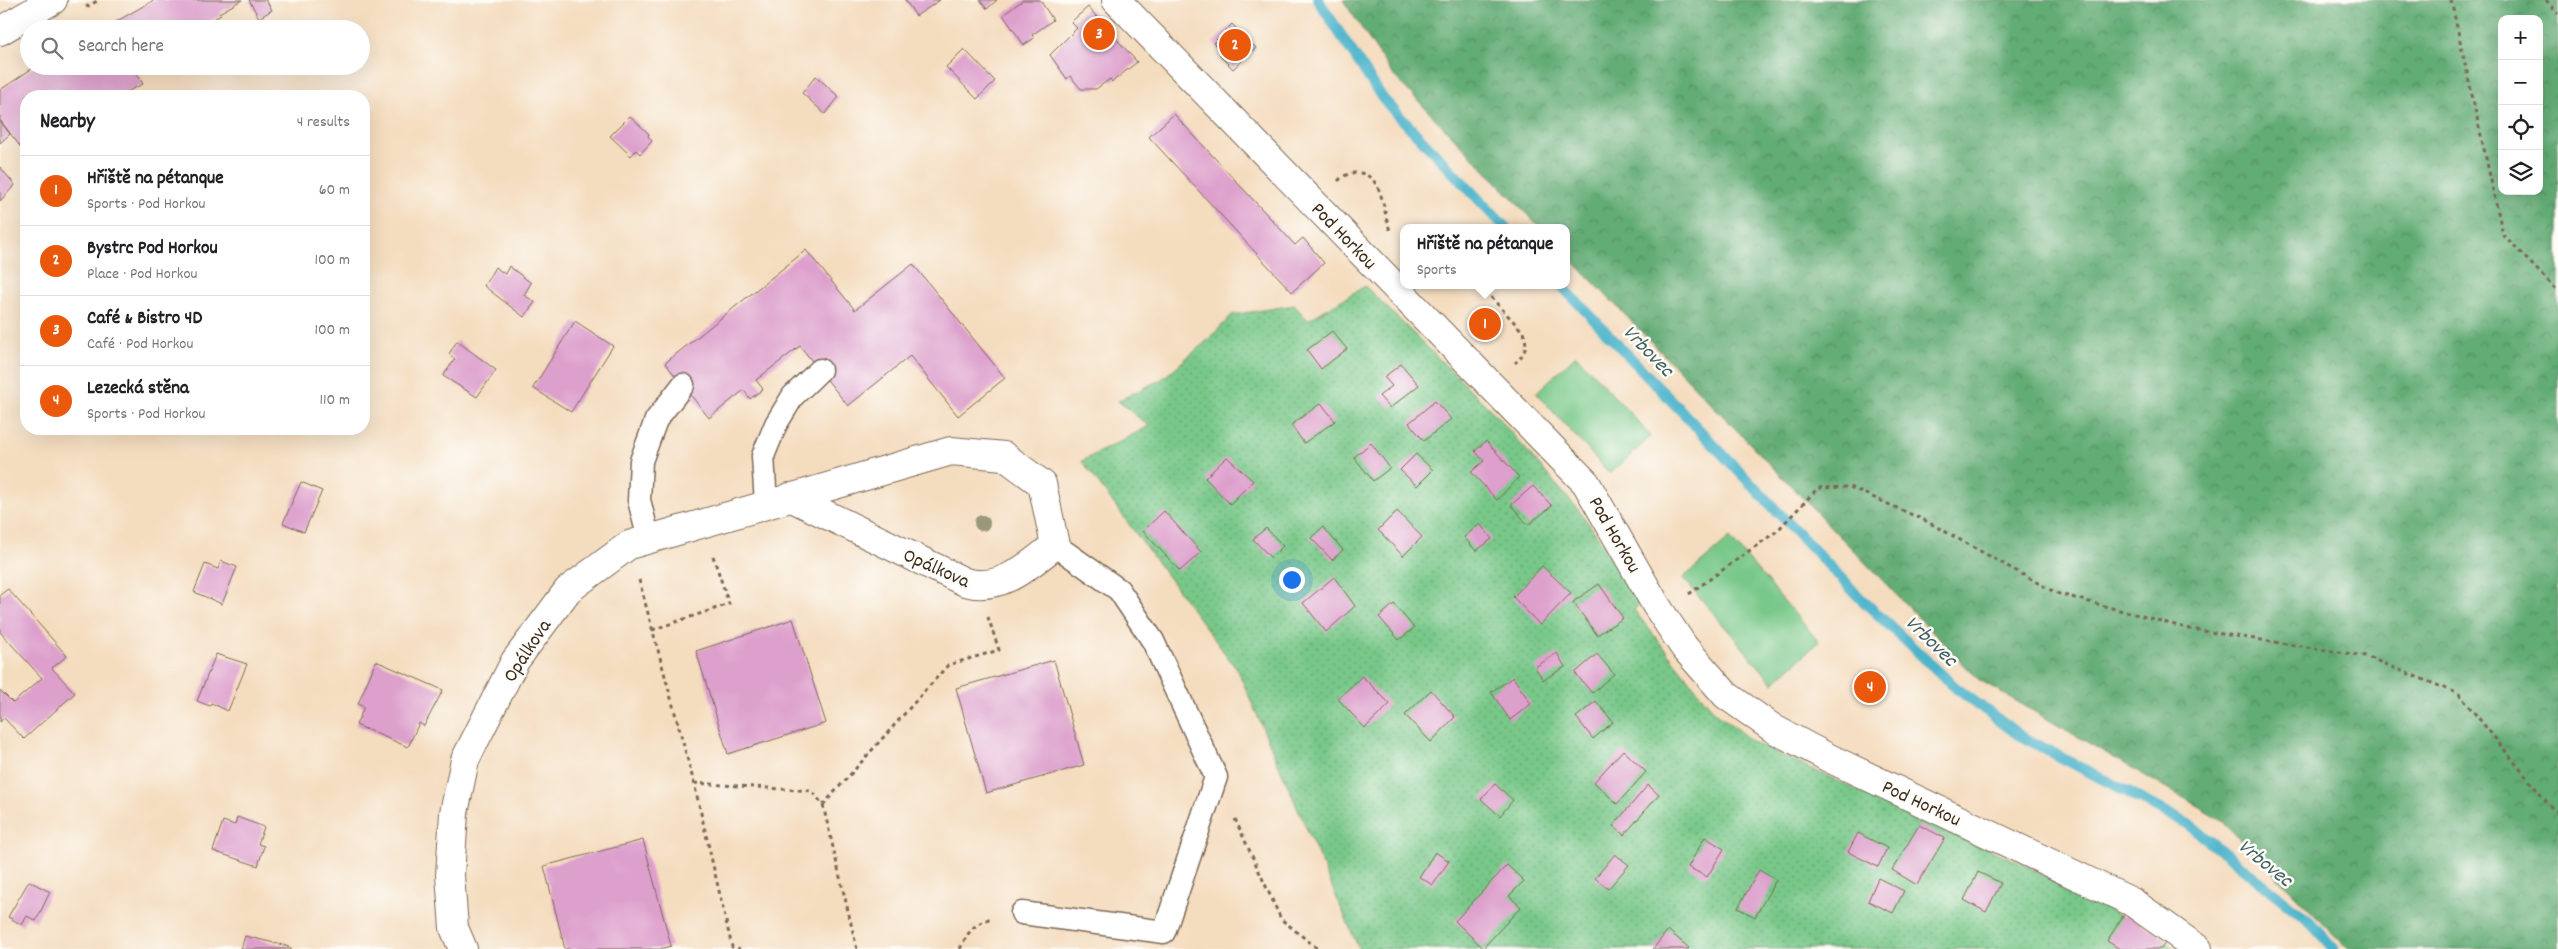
<!DOCTYPE html>
<meta charset="utf-8">
<style>
:root{--surface:#fff;--page:#f6f6f6;--text:#202124;--muted:#757577;--line:#e0e0e0;--accent:#ea580c}
body{margin:0;font-family:Dekko,sans-serif;background:var(--page);color:var(--text)}
.controls{position:absolute;right:15px;top:15px;display:grid;overflow:hidden;border-radius:10px;box-shadow:0 5px 20px #0002}
.controls button{width:45px;height:45px;display:grid;place-items:center;padding:0;border:0;border-bottom:1px solid var(--line);background:var(--surface);color:var(--text);font:25px sans-serif}
.you{position:absolute;left:1291px;top:579px;width:18px;height:18px;margin:-12px;border:4px solid #fff;border-radius:50%;background:#1a73e8;box-shadow:0 0 0 8px #1a73e833}
.badge{display:grid;place-items:center;width:32px;height:32px;border-radius:50%;background:var(--accent);color:#fff;font-size:16px;font-weight:700}
.pin{position:absolute;translate:-50% -50%;border:2px solid #fff;box-shadow:0 1px 5px #0006}
.popup{position:absolute;left:1400px;top:224px;width:170px;height:65px;box-sizing:border-box;display:grid;place-content:center;border-radius:10px;background:var(--surface);filter:drop-shadow(0 1px 4px #0005);font-size:16px;white-space:nowrap;color:var(--muted)}
.popup b{font-size:19px;color:var(--text)}
.popup::after{content:'';position:absolute;left:50%;top:100%;margin-left:-10px;border:10px solid transparent;border-top-color:var(--surface)}
.list{margin:0;padding:0;list-style:none}
h2{display:flex;justify-content:space-between;align-items:center;height:65px;margin:0;padding:0 20px;font-size:21px}
h2 small{font-size:16px;font-weight:400;color:var(--muted)}
.list li{display:grid;grid-template-columns:32px 1fr auto;gap:15px;align-items:center;box-sizing:border-box;height:70px;padding:0 20px;border-top:1px solid var(--line)}
.list b{display:block;font-size:19px;white-space:nowrap}
.list p{margin:0;font-size:16px;white-space:nowrap;color:var(--muted)}
.list em{font-size:16px;font-style:normal;color:var(--muted)}
.icon{flex:none;width:28px;height:28px;fill:none;stroke:currentColor;stroke-width:2;stroke-linecap:round;stroke-linejoin:round}
.map{position:relative;flex:none;width:2558px;height:949px;overflow:hidden}
.search{position:absolute;background:var(--surface);box-shadow:0 5px 20px #0002;left:20px;top:20px;width:350px;height:55px;display:flex;align-items:center;gap:12px;box-sizing:border-box;padding:0 18px;border-radius:28px;color:var(--muted);font-size:19px}
.panel{position:absolute;background:var(--surface);box-shadow:0 5px 20px #0002;left:20px;top:90px;width:350px;height:345px;border-radius:20px}
.map>svg:first-child{display:block}
.grass{fill:#78c889;stroke:#5a7954}
.forest{fill:url(#forest-crowns);stroke:#4e6b4a;fill-rule:evenodd}
.garden{fill:url(#garden-dots);stroke:#5a7954}
.lines{fill:none;stroke-linecap:round;stroke-linejoin:round}
.stream{stroke:#4db4cb;stroke-width:11}
.building{fill:#dd9fcc}
.lane-casing{stroke:#7c6856;stroke-width:25}
.street-casing{stroke:#7c6856;stroke-width:30}
.path{stroke:#7c6856;stroke-width:3;stroke-dasharray:4 4;stroke-linecap:butt}
.lane{stroke:#fff;stroke-width:22}
.street{stroke:#fff;stroke-width:28}
.tree{fill:#9a987a}
.labels{text-anchor:middle;stroke-width:5;stroke-linejoin:round;paint-order:stroke}
.street-label{font-size:20px;fill:#3b2a1e;stroke:#fdfcf7}
.water-label{font-size:21px;font-style:italic;fill:#426163;stroke:#fdfcf7}
</style>
<div class="map">
<svg width="2558" height="949" viewBox="0 0 2558 949">
<defs>
<pattern id="forest-crowns" width="20" height="18" patternUnits="userSpaceOnUse" patternTransform="scale(1.25)"><rect width="20" height="18" fill="#62ac75"/><path d="M2 6a3 3 0 1 1 6 0M12 15a3 3 0 1 1 6 0" fill="none" stroke="#528c5f"/></pattern>
<pattern id="garden-dots" width="8" height="8" patternUnits="userSpaceOnUse" patternTransform="scale(1.25)"><rect width="8" height="8" fill="#78c889"/><path d="M2 2h.1M6 6h.1" fill="none" stroke="#64a36f" stroke-width="1.8" stroke-linecap="round"/></pattern>
</defs>
<rect width="100%" height="100%" fill="#fdfcf7"/>
<filter id="ink" filterUnits="userSpaceOnUse"><feTurbulence type="fractalNoise" baseFrequency=".02" numOctaves="2"/><feDisplacementMap in="SourceGraphic" scale="10" xChannelSelector="R" yChannelSelector="G"/><feConvolveMatrix kernelMatrix="1 2 1 2 8 2 1 2 1" color-interpolation-filters="sRGB"/></filter>
<filter id="wash" filterUnits="userSpaceOnUse"><feTurbulence type="fractalNoise" baseFrequency=".0096" numOctaves="4" result="noise"/><feDisplacementMap in="SourceGraphic" scale="20" xChannelSelector="R" yChannelSelector="G"/><feGaussianBlur stdDeviation="1.12" result="paint"/><feColorMatrix in="noise" values="0 0 0 0 0 0 0 0 0 0 0 0 0 0 0 0 0 1.4 0 .05"/><feComposite in="paint" operator="in"/></filter>
<g filter="url(#wash)">
<rect width="100%" height="100%" fill="#f4dcbe"/>
<path class="grass" d="M1576 355 1651 436 1610 474 1536 393Z
M1730 538 1819 642 1773 683 1683 578Z"/>
<path class="forest" d="M1343 0H2558V949H2348L2220 819 1978 679 1566 254V228H1541L1392 74ZM2502 19H2539V191H2502Z"/>
<path class="garden" d="M1365 286 1495 414 1580 512 1643 599 1634 610 1712 709 1754 743 2031 868 2123 918 2127 913 2175 949H1359L1238 671 1082 461 1149 426 1118 401 1162 379 1209 339 1232 315 1294 305 1308 320Z"/>
<g class="lines">
<path class="stream" d="M1318 0 1383 99 1506 228
M1561 285 1857 595 1956 688 2019 735 2188 824 2309 921 2334 949"/>
</g>
<g id="blocks">
<path class="building" d="M154 0H242L219 13 221 15 195 29H103Z
M249 0H266L272 10 259 18Z
M905 0H940L916 16Z
M980 0H997L987 9Z
M1023 0H1040L1053 20 1032 35 1034 38 1024 45 1003 15Z
M1088 7 1137 62 1112 82 1110 79 1096 89H1081L1070 76 1067 79 1050 55 1077 28 1071 22Z
M1232 24 1256 48 1233 69 1220 56 1224 53 1213 43Z
M964 49 995 81 977 99 946 67Z
M36 66H133L143 84 118 96H26V154L0 120V90Z
M816 76 839 97 825 114 802 93Z
M1174 114 1295 245 1303 238 1324 263 1292 292 1149 137Z
M630 116 649 134 648 136 652 141 640 154 636 150 631 156 610 136Z
M0 121 10 134 0 143Z
M0 167 15 185 0 201Z
M806 250 855 310 913 264 1005 378 958 416 910 356 848 406 800 346 756 380 763 389 750 399 744 390 709 418 665 363Z
M509 266 531 283 524 295 535 302 524 317 484 286 495 267 505 274Z
M575 321 613 346 571 412 533 388Z
M1332 331 1347 349 1321 369 1307 350Z
M457 341 496 370 477 397 443 376 455 359 449 354Z
M1401 364 1419 385 1390 408 1379 396 1392 386 1384 377Z
M1435 401 1451 419 1424 441 1409 423Z
M1321 403 1335 421 1304 443 1291 425Z
M1486 441 1519 477 1497 500 1471 472 1484 461 1475 451Z
M1371 443 1390 468 1373 481 1354 457Z
M1416 454 1433 470 1417 486 1400 470Z
M1227 457 1253 481 1230 504 1205 478Z
M301 482 322 491 304 532 283 523Z
M1533 486 1552 506 1528 525 1511 505Z
M1164 511 1201 552 1180 571 1143 531Z
M1397 511 1422 537 1403 556 1378 530Z
M1480 524 1492 539 1476 551 1464 537Z
M1323 527 1343 550 1332 560 1311 538Z
M1266 528 1283 546 1271 558 1253 539Z
M221 561 237 567 222 604 194 592 205 564 218 569Z
M1542 566 1571 593 1540 625 1513 597Z
M1334 577 1355 606 1326 632 1303 603Z
M1599 584 1623 618 1597 635 1573 602Z
M8 589 67 656 52 668 75 693 24 739 4 718 0 722V690L13 703 42 678 0 632V595Z
M1394 604 1414 628 1399 640 1379 617Z
M793 619 826 723 728 754 696 651Z
M1557 653 1565 667 1543 680 1535 667Z
M216 654 247 664 228 711 211 703 210 706 197 701Z
M1597 654 1614 674 1592 693 1575 673Z
M1054 660 1084 765 986 793 956 688Z
M376 661 443 690 424 726 419 723 408 747 356 725 364 707 358 704Z
M1362 676 1390 704 1365 728 1338 699Z
M1513 677 1531 704 1510 720 1491 692Z
M1431 690 1455 717 1431 742 1405 715Z
M1596 701 1613 722 1593 739 1576 717Z
M1623 750 1646 772 1617 804 1594 782Z
M1495 784 1513 800 1500 816 1481 799Z
M1648 785 1659 795 1624 835 1613 826Z
M237 817 264 827 258 844 264 846 258 866 213 851 223 821 235 825Z
M1919 825 1945 838 1917 885 1892 870Z
M1858 833 1887 848 1878 867 1848 852Z
M1705 837 1724 849 1707 877 1688 867Z
M643 840 671 946 660 949H565L544 866Z
M1435 852 1449 861 1433 885 1419 877Z
M1615 854 1629 865 1608 889 1595 878Z
M1507 865 1524 881 1509 896 1521 907 1483 948 1455 921Z
M1759 870 1776 880 1755 917 1738 908Z
M1978 872 2001 883 1986 912 1964 900Z
M1878 878 1904 891 1893 913 1868 901Z
M29 881 50 892 36 921 27 916 22 925 8 917Z
M2125 913 2167 940 2161 949H2120L2107 941Z
M1668 930 1689 948 1688 949H1653Z
M245 936 287 946 292 949H241Z"/>
</g>
</g>
<g filter="url(#ink)">
<use href="#blocks" fill-opacity="0" stroke="#7c6856" stroke-width="1"/>
<g class="lines">
<g class="lane-casing">
<path id="lane" d="M766 504 763 456 776 424 793 396 820 370
M649 540 639 500 641 461 656 420 683 385
M1022 913 1164 932 1216 777 1153 641 1119 590 1055 545"/>
</g>
<g class="street-casing">
<path id="street" d="M1116 0 1586 483 1656 605 1684 647 1726 695 1774 729 1829 758 2132 902 2198 949
M0 31 53 0
M463 949 454 928 450 875 454 813 465 760 515 661 568 590 629 545 951 451 1004 456 1042 484 1055 545C1028 566 1001 592 965 582L790 497"/>
</g>
<path class="path" d="M2451 0 2503 235 2558 291
M2546 0 2558 13
M86 7 99 0
M1338 181C1344 175 1351 172 1359 173 1384 175 1383 215 1391 233
M1480 285 1524 333C1528 347 1525 354 1515 363
M639 580 694 783 732 947 740 949
M1689 594 1777 531 1818 488 1850 487 1926 521 2056 593 2190 629 2365 656 2459 694 2550 806 2558 812
M652 630 729 604 713 556
M694 783 812 791 823 805 857 949
M823 805 948 665 999 650 988 617
M1235 819 1281 919 1318 949
M960 949C968 932 973 924 992 918"/>
<use href="#lane" class="lane"/>
<use href="#street" class="street"/>
</g>
<circle class="tree" cx="982" cy="523" r="8"/>
</g>
<g class="labels">
<g class="street-label">
<text transform="translate(1345 235) rotate(46)" y="7">Pod Horkou</text>
<text transform="translate(1616 534) rotate(60)" y="7">Pod Horkou</text>
<text transform="translate(937 567) rotate(24)" y="7">Opálkova</text>
<text transform="translate(526 650) rotate(-57)" y="7">Opálkova</text>
<text transform="translate(1922 802) rotate(25)" y="7">Pod Horkou</text>
</g>
<g class="water-label">
<text transform="translate(1649 350) rotate(46)" y="7">Vrbovec</text>
<text transform="translate(1932 640) rotate(44)" y="7">Vrbovec</text>
<text transform="translate(2266 862) rotate(39)" y="7">Vrbovec</text>
</g>
</g>
</svg>
<div class="controls">
<button>+</button>
<button>−</button>
<button><svg class="icon" aria-label="locate" viewBox="0 0 24 24"><circle cx="12" cy="12" r="6"/><path d="M12 2v4M12 18v4M2 12h4M18 12h4"/></svg></button>
<button><svg class="icon" aria-label="layers" viewBox="0 0 24 24"><path d="M12 4l9 5-9 5-9-5zM3 14l9 5 9-5"/></svg></button>
</div>
<div class="you"></div>
<div class="pin badge" style="left:1485px;top:324px">1</div>
<div class="popup"><b>Hřiště na pétanque</b>Sports</div>
<div class="pin badge" style="left:1235px;top:45px">2</div>
<div class="pin badge" style="left:1099px;top:34px">3</div>
<div class="pin badge" style="left:1870px;top:687px">4</div>
<div class="search"><svg class="icon" aria-label="search" viewBox="0 0 24 24"><circle cx="10" cy="10" r="6"/><path d="M15 15l6 6"/></svg>Search here</div>
<section class="panel">
<h2>Nearby<small>4 results</small></h2>
<ul class="list">
<li><span class="badge">1</span><div><b>Hřiště na pétanque</b><p>Sports · Pod Horkou</p></div><em>60 m</em></li>
<li><span class="badge">2</span><div><b>Bystrc Pod Horkou</b><p>Place · Pod Horkou</p></div><em>100 m</em></li>
<li><span class="badge">3</span><div><b>Café &amp; Bistro 4D</b><p>Café · Pod Horkou</p></div><em>100 m</em></li>
<li><span class="badge">4</span><div><b>Lezecká stěna</b><p>Sports · Pod Horkou</p></div><em>110 m</em></li>
</ul>
</section>
</div>
